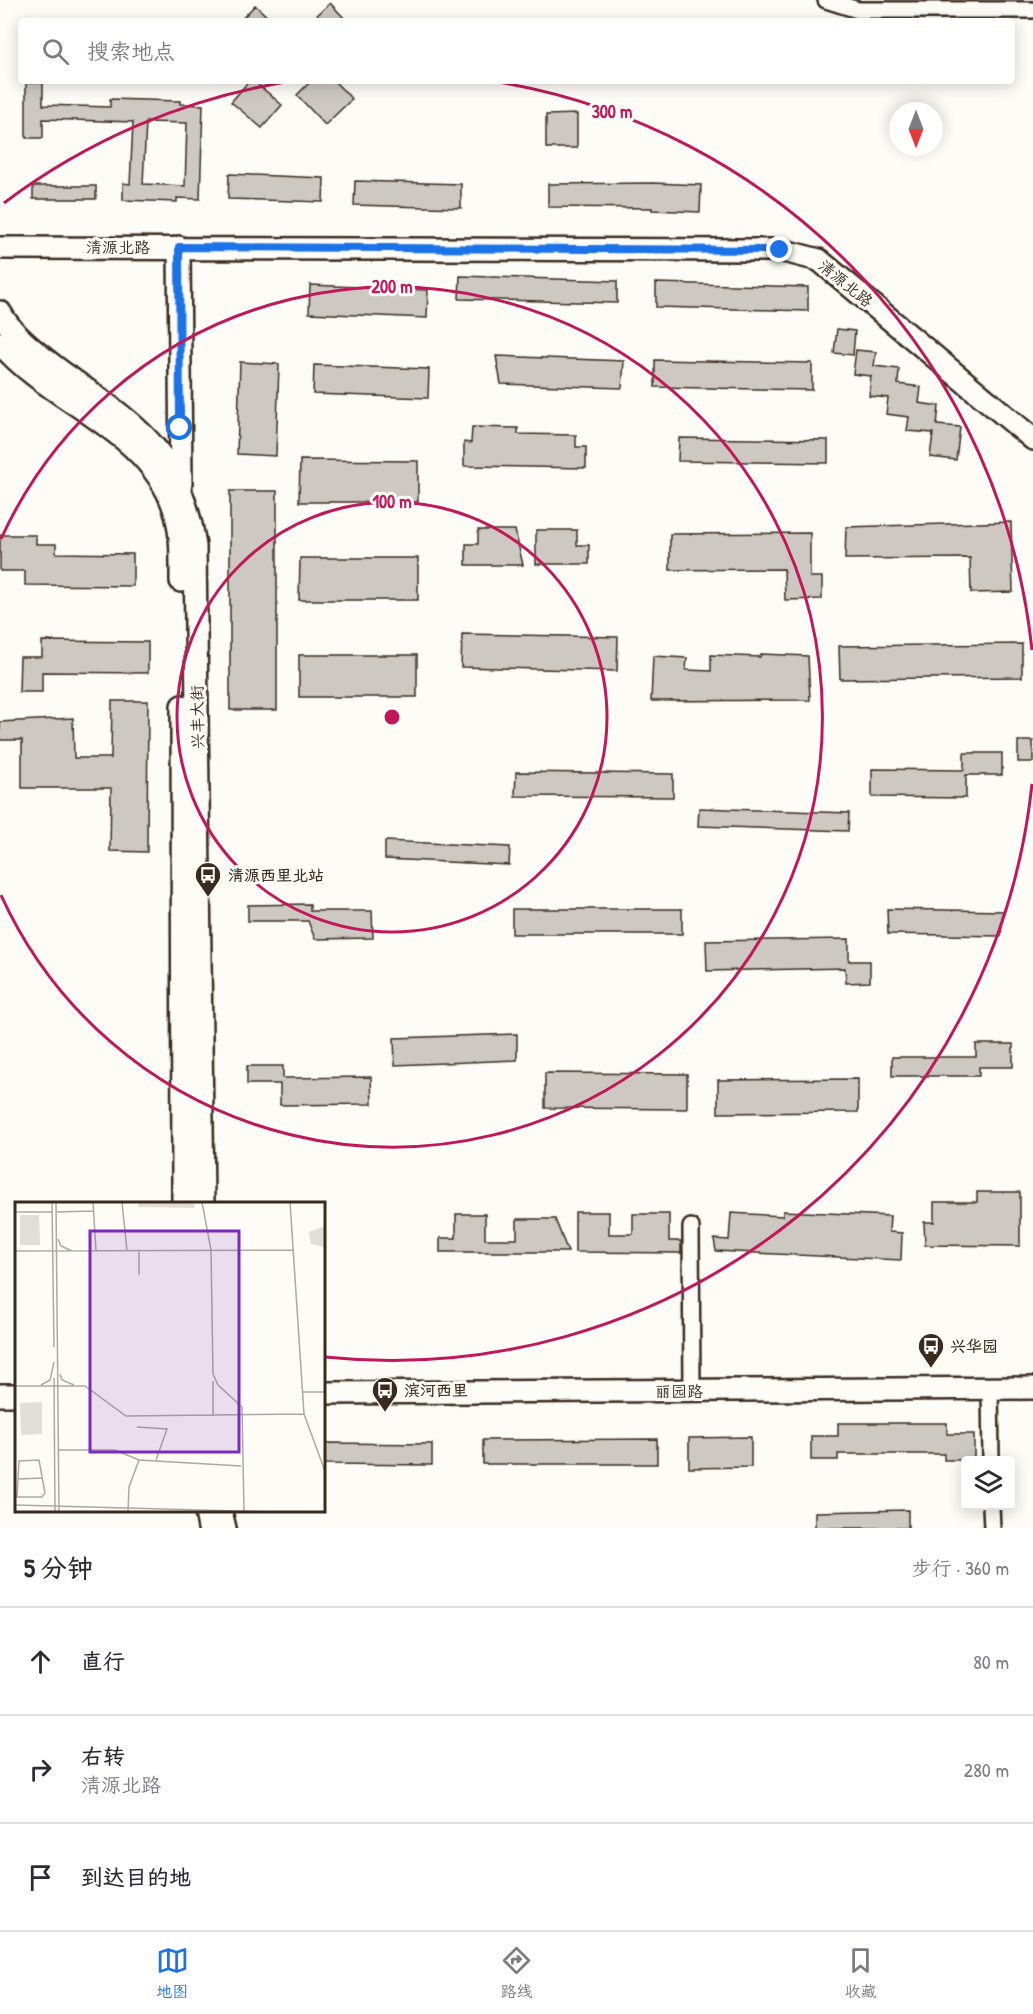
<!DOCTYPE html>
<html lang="zh">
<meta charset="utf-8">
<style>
:root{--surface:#fff;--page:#f7f7f7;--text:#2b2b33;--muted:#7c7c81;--line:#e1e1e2;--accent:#1a73e8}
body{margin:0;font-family:"Patrick Hand","LXGW WenKai TC",sans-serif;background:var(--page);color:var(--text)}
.controls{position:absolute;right:18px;bottom:18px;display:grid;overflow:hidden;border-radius:6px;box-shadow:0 3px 15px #0003}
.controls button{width:54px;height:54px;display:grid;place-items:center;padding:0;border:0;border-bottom:2px solid var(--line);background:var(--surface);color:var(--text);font:30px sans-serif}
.compass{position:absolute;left:889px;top:102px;width:54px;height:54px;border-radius:50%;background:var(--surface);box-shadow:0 3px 15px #0003;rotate:180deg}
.stop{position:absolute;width:18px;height:18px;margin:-14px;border:4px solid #1a73e8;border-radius:50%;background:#fff}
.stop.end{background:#1a73e8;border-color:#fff;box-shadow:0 2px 6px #0008}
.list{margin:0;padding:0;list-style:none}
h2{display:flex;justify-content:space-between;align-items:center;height:78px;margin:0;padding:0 24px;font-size:26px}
h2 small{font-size:20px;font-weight:400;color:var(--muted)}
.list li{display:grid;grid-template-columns:39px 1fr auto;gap:18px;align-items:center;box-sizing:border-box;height:108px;padding:0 24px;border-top:2px solid var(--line)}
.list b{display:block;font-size:22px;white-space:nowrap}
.list p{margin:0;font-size:20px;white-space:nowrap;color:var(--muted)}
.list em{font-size:20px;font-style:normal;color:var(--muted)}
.icon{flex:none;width:33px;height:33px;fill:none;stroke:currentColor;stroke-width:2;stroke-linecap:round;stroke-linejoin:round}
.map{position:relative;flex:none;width:1033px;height:1528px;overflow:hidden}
.search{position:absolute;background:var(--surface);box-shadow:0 3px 15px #0003;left:18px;right:18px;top:18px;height:66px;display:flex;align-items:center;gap:15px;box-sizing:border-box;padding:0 21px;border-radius:6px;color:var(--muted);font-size:22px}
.sheet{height:402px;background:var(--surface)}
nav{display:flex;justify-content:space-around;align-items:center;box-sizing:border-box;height:84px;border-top:2px solid var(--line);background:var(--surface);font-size:16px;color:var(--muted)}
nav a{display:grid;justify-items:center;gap:3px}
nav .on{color:var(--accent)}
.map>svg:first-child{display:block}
.building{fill:#cdc8c2;stroke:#3b2a1e;stroke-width:1.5;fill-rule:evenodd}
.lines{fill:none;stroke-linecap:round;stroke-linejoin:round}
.street-casing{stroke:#3b2a1e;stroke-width:20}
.secondary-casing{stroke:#3b2a1e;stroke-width:26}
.street{stroke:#fdfcf7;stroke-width:15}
.secondary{stroke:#fdfcf7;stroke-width:21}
.route{stroke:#1a73e8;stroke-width:8}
.ring{fill:none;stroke:#c2185b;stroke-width:3}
.labels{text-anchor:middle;stroke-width:6;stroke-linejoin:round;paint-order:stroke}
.street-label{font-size:16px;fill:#3b2a1e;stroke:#fdfcf7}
.poi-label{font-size:16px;font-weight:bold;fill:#3b2a1e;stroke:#fdfcf7;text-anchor:start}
.inset-road{fill:none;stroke:#afa8a0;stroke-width:1.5}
.view{fill:#7b2cbf;fill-opacity:0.15;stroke:#7b2cbf;stroke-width:3}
.inset-edge{fill:none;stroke:#3b2a1e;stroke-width:3}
.centre{fill:#c2185b;stroke:#fdfcf7;stroke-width:3}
.ring-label{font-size:18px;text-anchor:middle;font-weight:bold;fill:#c2185b;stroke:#fdfcf7;stroke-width:6;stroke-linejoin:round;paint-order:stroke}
</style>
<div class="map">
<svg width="1033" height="1528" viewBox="0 0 1033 1528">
<rect width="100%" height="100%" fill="#fdfcf7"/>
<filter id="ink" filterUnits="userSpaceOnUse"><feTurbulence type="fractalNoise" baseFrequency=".0167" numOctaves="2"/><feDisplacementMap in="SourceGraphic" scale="12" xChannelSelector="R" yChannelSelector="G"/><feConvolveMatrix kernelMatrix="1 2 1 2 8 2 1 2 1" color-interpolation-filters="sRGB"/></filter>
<g filter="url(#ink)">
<path class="building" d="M330 3 347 21H311Z
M255 5 272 21H240Z
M249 81H254L282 105 262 128 231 102Z
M311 81H334L352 99 325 125 297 95Z
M26 83H43V105L110 107V99L180 101V104L203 105 200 199 177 198V202L123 200V183L130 184 133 122 43 119V138H26ZM146 122 187 123 185 186 143 184Z
M577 114V148H546V115Z
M229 174 324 178 323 202 228 199Z
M355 181 461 184V208L354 205Z
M653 183 701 185 700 212 652 210V208L548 207V184Z
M33 186H96V199H33Z
M460 276 617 281V303L459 299Z
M656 283 808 287V311L656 307Z
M310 285 428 290 427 318 309 313Z
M837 329 855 331 853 355 834 353Z
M856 350 876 352 874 366 899 369 898 384 921 387 919 403 939 406 937 425 960 427 956 460 930 457 933 433 907 431 909 417 886 414 888 398 869 396 871 376 853 374Z
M496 356 624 361 622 388 501 384Z
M655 360 812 363V390L655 387Z
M240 362 279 364 276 456 237 454Z
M314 365 429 369 428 398 313 394Z
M472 427 518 428V434L576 435V447H586V468L464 466V442L471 443Z
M679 438 828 440V463L678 461Z
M300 460 418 461V502H299Z
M230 491H277V710H230Z
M1011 522 1013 592 971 593 970 558 845 559 846 527Z
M478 530H515L523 565H466V544H478Z
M536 530H577V545H589V564H536Z
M810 533V577H822V599L785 600 784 569 670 570V534Z
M0 535H36V544H56V553L133 554V586L25 585V571H0Z
M300 558H418V600H299Z
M462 634 618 637 617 671 461 667Z
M42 641 148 642V673L42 672V692H19L20 657H42Z
M1022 644V677L840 679 839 646Z
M761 654 808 656 810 700 651 701 653 656 687 658 686 670 711 671V655L760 657Z
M299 655H417V697H299Z
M112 701H148L147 852 110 851 111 788H22V740H0V722L73 718 74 758H111Z
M1018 741H1033V762H1018Z
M964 753H1002V775H966V798L872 797V769L964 770Z
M516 772 673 774V797L515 796Z
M699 808 849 813 848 831 698 826Z
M385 841 510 847 509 865 385 859Z
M310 904V911H372L373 938 315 939 308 921H248V905Z
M512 909H682V934H512Z
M887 909 1003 911 1001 936 888 934Z
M849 939V961H870V982L846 983 845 968 707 971 706 941Z
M517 1034V1060L395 1065 394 1038Z
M976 1044H1013V1067H979V1076H892V1057H976Z
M247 1066H283V1078L371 1077 372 1104 280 1105V1084H247Z
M545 1073 687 1074V1109L545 1108Z
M858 1079V1112L718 1113V1080Z
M977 1192H1020V1246L925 1245 924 1222H934V1202H977Z
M783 1211 890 1216 889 1232 902 1233 901 1260 716 1251 714 1239 729 1240 731 1213 783 1216Z
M575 1212H609V1234H633V1214H669V1241H681V1253L575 1252Z
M456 1214H485V1239H517V1219H555L568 1252H440V1238H456Z
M838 1423H947V1434H974V1460H944V1454H838V1460H811V1436H838Z
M751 1437V1467L689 1468V1438Z
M657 1439V1464H483V1440Z
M324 1443 432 1444V1465L324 1464Z
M908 1510V1528H815V1512Z"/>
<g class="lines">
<g class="street-casing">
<path id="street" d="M826 0 858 10H1033
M691 1227 692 1391
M990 1388 991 1460
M991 1506 992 1528"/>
</g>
<g class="secondary-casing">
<path id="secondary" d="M179 247 181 484
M0 248 780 250 819 260 1033 439
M0 312C13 336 37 353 58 369 133 424 180 447 195 546L203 1204
M0 343C51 404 146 427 174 508 182 532 181 557 181 581
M182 706 183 1204
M324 1393 1033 1388
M0 1395H16
M206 1512 209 1528
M221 1512 225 1528"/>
</g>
<use href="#street" class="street"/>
<use href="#secondary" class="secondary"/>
</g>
</g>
<g class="lines" filter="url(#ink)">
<path class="route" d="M180 428 179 247 780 250"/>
</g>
<g class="ring">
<circle cx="392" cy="717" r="215"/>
<path d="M1 539A430 430 0 1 1 1 895"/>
<path d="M1032 784A644 644 0 0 1 325 1357M4 203A644 644 0 0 1 286 82M498 82A644 644 0 0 1 1032 650"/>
</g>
<defs>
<g id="bus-pin" transform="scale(1.35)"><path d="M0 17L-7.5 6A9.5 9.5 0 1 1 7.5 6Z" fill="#3b2a1e" stroke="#fdfcf7"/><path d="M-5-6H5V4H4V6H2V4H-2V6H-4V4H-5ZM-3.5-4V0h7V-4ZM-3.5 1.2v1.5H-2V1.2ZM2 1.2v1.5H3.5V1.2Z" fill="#fff"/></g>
</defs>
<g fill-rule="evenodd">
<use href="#bus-pin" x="208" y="875"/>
<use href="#bus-pin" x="931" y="1346"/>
<use href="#bus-pin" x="385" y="1390"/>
</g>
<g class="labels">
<g class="street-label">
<text x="118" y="253">清源北路</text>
<text transform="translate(846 283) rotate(39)" y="6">清源北路</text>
<text transform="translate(197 717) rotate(-91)" y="6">兴丰大街</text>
<text x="679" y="1397">丽园路</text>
</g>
<g class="poi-label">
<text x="228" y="881">清源西里北站</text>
<text x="950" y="1352">兴华园</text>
<text x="404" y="1396">滨河西里</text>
</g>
</g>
<g transform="translate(15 1202)">
<rect width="310" height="310" fill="#fdfcf7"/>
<path d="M123 0H179L180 6 123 5ZM5 13H24L25 43H5ZM310 24V45L296 42 294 30ZM27 200V232L6 233 5 201Z" fill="#e1ded7"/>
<path class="inset-road" d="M37 0 39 145M41 0 44 310M78 0 81 49M107 0 112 49M187 0 196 48 198 172 203 183 227 205 229 310M275 0 289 212 311 272M0 10H37M42 10 78 9M43 37 46 44 57 49M0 49 278 48M124 49V73M45 172 47 178 59 183M39 176 40 310M198 179V214M26 183 35 178 39 160M0 184H70L111 214 289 212M287 190H311M122 225 152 227 141 258M44 248H100L124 258 226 264M24 258 30 291 27 295H2L4 259ZM4 277 27 276M0 303 255 310M113 310 114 285 124 258"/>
<path class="view" d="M75 29H224V250H75Z"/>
<rect width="310" height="310" class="inset-edge"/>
</g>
<circle cx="392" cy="717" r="9" class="centre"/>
<g class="ring-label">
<text x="612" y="118">300 m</text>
<text x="392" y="293">200 m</text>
<text x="392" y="508">100 m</text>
</g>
</svg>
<div class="controls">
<button><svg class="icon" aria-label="layers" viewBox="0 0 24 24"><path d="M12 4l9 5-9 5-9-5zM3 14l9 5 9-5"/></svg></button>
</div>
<svg class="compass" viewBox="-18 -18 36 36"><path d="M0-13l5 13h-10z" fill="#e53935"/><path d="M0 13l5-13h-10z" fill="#7c7c81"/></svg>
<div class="stop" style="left:180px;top:428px"></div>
<div class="stop end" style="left:780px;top:250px"></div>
<div class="search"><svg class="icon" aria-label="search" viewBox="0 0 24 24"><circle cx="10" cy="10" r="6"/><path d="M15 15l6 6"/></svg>搜索地点</div>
</div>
<section class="sheet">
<h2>5 分钟<small>步行 · 360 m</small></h2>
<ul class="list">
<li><svg class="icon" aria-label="ahead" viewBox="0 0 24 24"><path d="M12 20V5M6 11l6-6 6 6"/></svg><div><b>直行</b></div><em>80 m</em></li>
<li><svg class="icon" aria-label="right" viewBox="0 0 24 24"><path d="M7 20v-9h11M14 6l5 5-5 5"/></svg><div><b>右转</b><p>清源北路</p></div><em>280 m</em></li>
<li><svg class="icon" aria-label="arrive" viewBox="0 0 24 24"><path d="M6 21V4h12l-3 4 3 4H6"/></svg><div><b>到达目的地</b></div></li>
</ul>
</section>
<nav>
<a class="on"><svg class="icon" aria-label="map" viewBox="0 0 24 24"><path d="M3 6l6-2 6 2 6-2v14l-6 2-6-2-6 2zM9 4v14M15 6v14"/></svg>地图</a>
<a><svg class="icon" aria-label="directions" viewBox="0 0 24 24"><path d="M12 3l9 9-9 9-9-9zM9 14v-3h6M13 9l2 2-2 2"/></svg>路线</a>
<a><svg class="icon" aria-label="saved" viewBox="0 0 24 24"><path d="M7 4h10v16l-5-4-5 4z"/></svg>收藏</a>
</nav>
